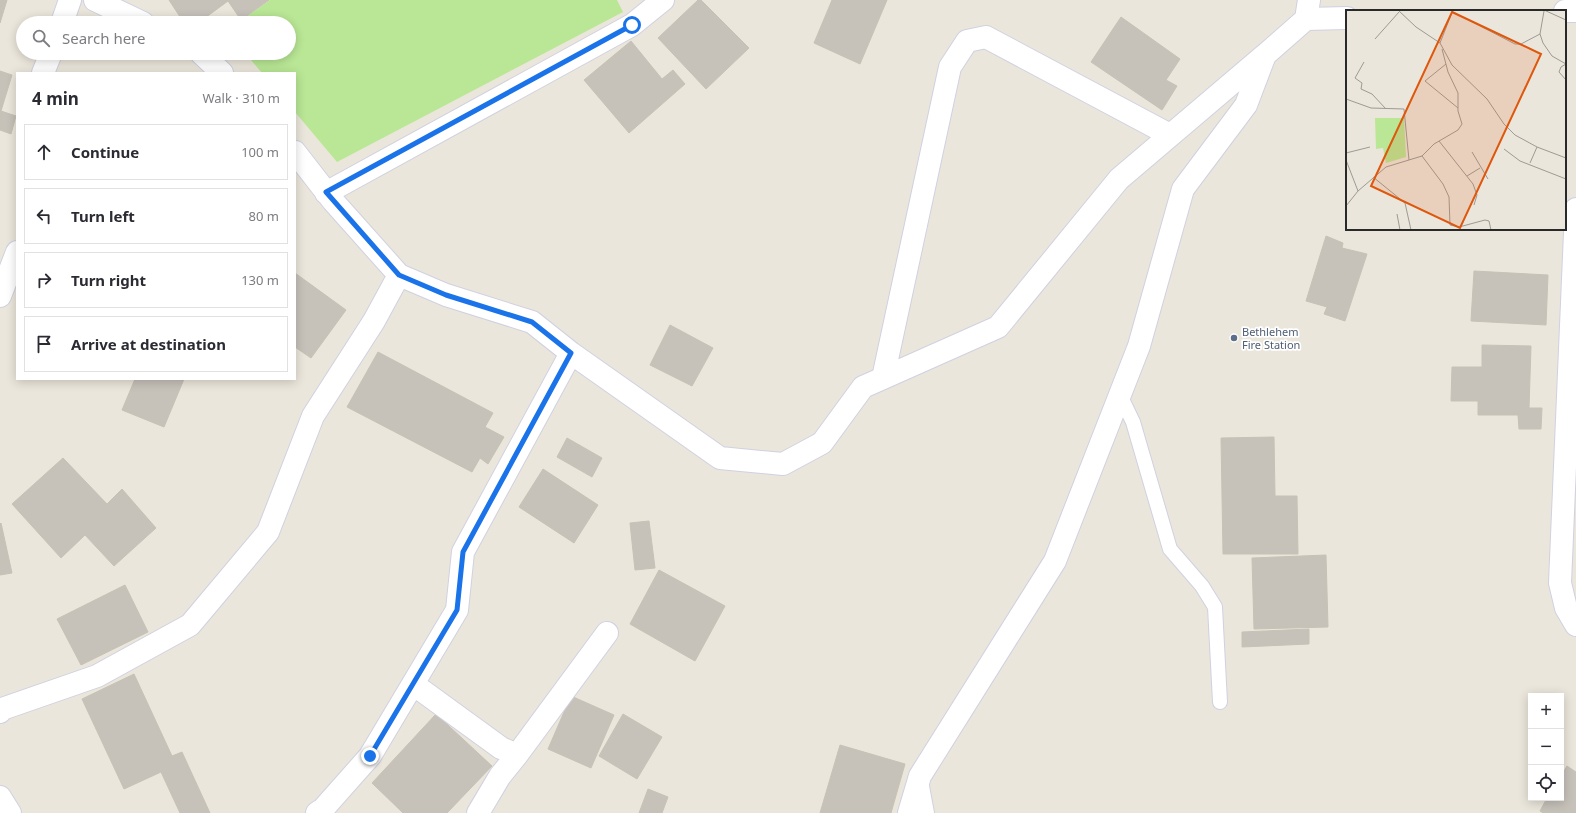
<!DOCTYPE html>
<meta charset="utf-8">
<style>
:root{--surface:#fff;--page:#f2f2f3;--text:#2b2b33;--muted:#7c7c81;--line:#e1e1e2}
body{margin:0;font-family:"Noto Sans",sans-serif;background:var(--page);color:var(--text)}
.controls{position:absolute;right:12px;bottom:12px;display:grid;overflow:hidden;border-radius:0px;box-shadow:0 2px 10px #0003}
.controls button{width:36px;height:36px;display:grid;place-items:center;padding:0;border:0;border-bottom:1px solid var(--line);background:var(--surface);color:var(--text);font:20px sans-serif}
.stop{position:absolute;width:12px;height:12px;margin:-9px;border:3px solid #1a73e8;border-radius:50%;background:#fff}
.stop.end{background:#1a73e8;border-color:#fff;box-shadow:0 1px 4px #0008}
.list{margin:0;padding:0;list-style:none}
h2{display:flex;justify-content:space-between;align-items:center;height:52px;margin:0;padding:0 16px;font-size:17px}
h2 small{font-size:13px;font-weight:400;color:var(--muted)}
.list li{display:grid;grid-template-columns:26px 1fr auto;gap:12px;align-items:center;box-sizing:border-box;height:56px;margin:0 8px 8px;padding:0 8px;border:1px solid var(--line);border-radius:0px}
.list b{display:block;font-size:15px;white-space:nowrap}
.list em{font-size:13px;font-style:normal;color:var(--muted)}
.icon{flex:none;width:22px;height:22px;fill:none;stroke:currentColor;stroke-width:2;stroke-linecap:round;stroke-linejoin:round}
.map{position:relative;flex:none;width:1576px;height:813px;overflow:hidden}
.search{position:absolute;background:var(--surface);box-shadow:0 2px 10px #0003;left:16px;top:16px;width:280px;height:44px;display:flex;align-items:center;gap:10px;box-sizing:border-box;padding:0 14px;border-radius:22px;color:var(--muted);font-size:15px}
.panel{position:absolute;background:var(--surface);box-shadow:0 2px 10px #0003;left:16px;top:72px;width:280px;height:308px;border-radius:0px}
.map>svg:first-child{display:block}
.pitch{fill:#b9e795}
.building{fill:#c6c2ba;stroke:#c6c2b5}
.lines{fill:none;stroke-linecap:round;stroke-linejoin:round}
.lane-casing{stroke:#d0d1e1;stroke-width:16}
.street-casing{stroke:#d0d1e1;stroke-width:24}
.lane{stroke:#fff;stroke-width:14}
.street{stroke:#fff;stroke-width:22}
.route{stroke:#1a73e8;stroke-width:5}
.service-dot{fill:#5c6f8a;stroke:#fff;stroke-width:1.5}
.labels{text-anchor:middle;stroke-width:3.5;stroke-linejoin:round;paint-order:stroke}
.service-label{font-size:11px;fill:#4e5e75;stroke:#fff;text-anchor:start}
.inset-road{fill:none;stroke:#9d9a94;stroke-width:1}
.view{fill:#de570d;fill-opacity:0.15;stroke:#de570d;stroke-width:2}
.inset-edge{fill:none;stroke:#292929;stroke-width:2}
</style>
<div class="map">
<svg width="1576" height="813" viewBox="0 0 1576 813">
<rect width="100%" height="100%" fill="#ebe6db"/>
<path class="pitch" d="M270 0H617L623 12 337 162 295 112V73H262L245 53H289V23H237Z"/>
<path class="building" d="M0 0H7L0 23Z
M169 0H269L241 20 228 1 198 23H184Z
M698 0H701L749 48 706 89 658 38Z
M832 0H887L860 64 814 43Z
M1121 17 1180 59 1166 80 1177 86 1162 110 1091 62Z
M631 41 662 79 673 70 685 84 629 133 584 80Z
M0 71 12 75 1 111 16 116 11 134 0 130Z
M1326 236 1343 243 1342 248 1367 254 1345 321 1324 314 1327 307 1306 301Z
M1474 271 1548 275 1546 325 1471 321Z
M295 273 346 310 311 358 295 347Z
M670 325 713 348 692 386 650 365Z
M1482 345 1531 346 1529 408H1542L1541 429H1519L1518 415H1478V401H1451L1452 367H1482Z
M378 352 493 413 485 427 504 437 488 464 480 458 472 472 347 407Z
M135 379H184L164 427 122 410Z
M1274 437 1275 496H1297L1298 554H1223L1221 438Z
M567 438 602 458 592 477 557 457Z
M63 458 107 504 122 489 156 528 114 566 85 535 61 558 12 504Z
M543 469 598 505 574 543 519 507Z
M649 521 655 568 635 570 630 523Z
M1 523 12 573 0 575V524Z
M1326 555 1328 627 1254 629 1252 558Z
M659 570 725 606 695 661 630 624Z
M125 585 148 632 81 665 57 619Z
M1309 629V644L1242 647V632Z
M134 674 172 756 182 752 210 813H180L161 772 124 789 82 699Z
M571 696 614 715 591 768 548 749Z
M436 714 492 766 447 813H403L372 783Z
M623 714 662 737 637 779 599 756Z
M840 745 905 764 891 813H820Z
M1567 766 1576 772V813H1543L1540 811 1547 798H1561V776Z
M648 789 668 797 662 813H639Z"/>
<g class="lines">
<g class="lane-casing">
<path id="lane" d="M1120 395 1133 422 1170 549 1202 586 1215 607 1220 702
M921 781 927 813"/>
</g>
<g class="street-casing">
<path id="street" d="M95 0 143 23
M1565 11H1576
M1306 19 1309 0
M62 23 70 0
M201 53 222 73
M43 73 51 53
M295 152 333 201 399 275 446 295 532 322 571 353 720 458 783 464 822 443 863 387 998 327 1119 179 1265 55
M326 193 632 25 663 0
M1576 209 1560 583 1566 608 1576 625
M0 296 17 252
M883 378 950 67 967 41 986 37 1170 135
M413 684 501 748 517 755
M0 712 2 709 97 676 190 625 268 532 313 416 374 321 399 275
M0 797 10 813
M317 813 323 809 370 756 457 610 463 552 571 353
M478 813 500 776 517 755 607 633
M909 813 920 776 1055 561 1139 346 1183 189 1246 105 1265 55 1306 19 1347 18"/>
</g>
<use href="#lane" class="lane"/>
<use href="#street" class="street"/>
</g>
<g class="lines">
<path class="route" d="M370 756 457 610 463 552 571 353 532 322 446 295 399 275 326 192 632 25"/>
</g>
<circle class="service-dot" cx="1234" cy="338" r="4"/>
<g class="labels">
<g class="service-label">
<text x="1242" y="336">Bethlehem<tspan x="1242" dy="13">Fire Station</tspan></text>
</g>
</g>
<g transform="translate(1346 10)">
<rect width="220" height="220" fill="#ebe6db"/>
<path d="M29 108H58L60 147 40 153 37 138 30 139Z" fill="#b9e795"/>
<path class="inset-road" d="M52 0 70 17 94 33M107 0 94 33 106 55 141 89 158 114 169 125 191 137 220 148M198 0 220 10M198 1 194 24 197 33 206 46 220 54M107 2 169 34H175L194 24M29 29 53 2M18 52 9 68 16 73 15 79 26 84 40 99M100 54 79 71 112 98M220 54 215 57 213 62 220 70M0 89 25 98 58 99 63 150M93 131 127 174 131 185 128 195M158 139 174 151 220 169M126 142 142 169M0 143 24 137M76 146 97 174 103 187 104 215 113 217 139 210 143 211 145 220M0 150 12 181M184 153 191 137M121 166 134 158M27 167 59 193 65 220M0 196 12 181 40 157 76 146 88 134 112 120 116 114 112 101V83L102 62 96 39M51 204 54 220"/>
<path class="view" d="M106 2 195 44 114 218 25 176Z"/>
<rect width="220" height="220" class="inset-edge"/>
</g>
</svg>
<div class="controls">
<button>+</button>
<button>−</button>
<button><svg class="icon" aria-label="locate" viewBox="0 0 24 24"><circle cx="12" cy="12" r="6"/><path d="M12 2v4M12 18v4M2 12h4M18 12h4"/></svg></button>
</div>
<div class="stop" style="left:632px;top:25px"></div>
<div class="stop end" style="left:370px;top:756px"></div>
<div class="search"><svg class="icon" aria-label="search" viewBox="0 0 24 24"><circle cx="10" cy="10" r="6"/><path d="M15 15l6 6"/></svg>Search here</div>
<section class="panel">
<h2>4 min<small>Walk · 310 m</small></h2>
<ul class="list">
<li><svg class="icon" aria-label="ahead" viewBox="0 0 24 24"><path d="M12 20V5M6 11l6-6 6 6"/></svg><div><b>Continue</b></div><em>100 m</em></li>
<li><svg class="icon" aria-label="left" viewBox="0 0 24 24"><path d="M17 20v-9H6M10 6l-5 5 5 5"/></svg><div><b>Turn left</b></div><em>80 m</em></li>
<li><svg class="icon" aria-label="right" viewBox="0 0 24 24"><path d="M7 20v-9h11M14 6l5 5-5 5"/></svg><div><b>Turn right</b></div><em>130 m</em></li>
<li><svg class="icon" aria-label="arrive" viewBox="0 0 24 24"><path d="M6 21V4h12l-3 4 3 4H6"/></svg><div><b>Arrive at destination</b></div></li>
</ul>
</section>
</div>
